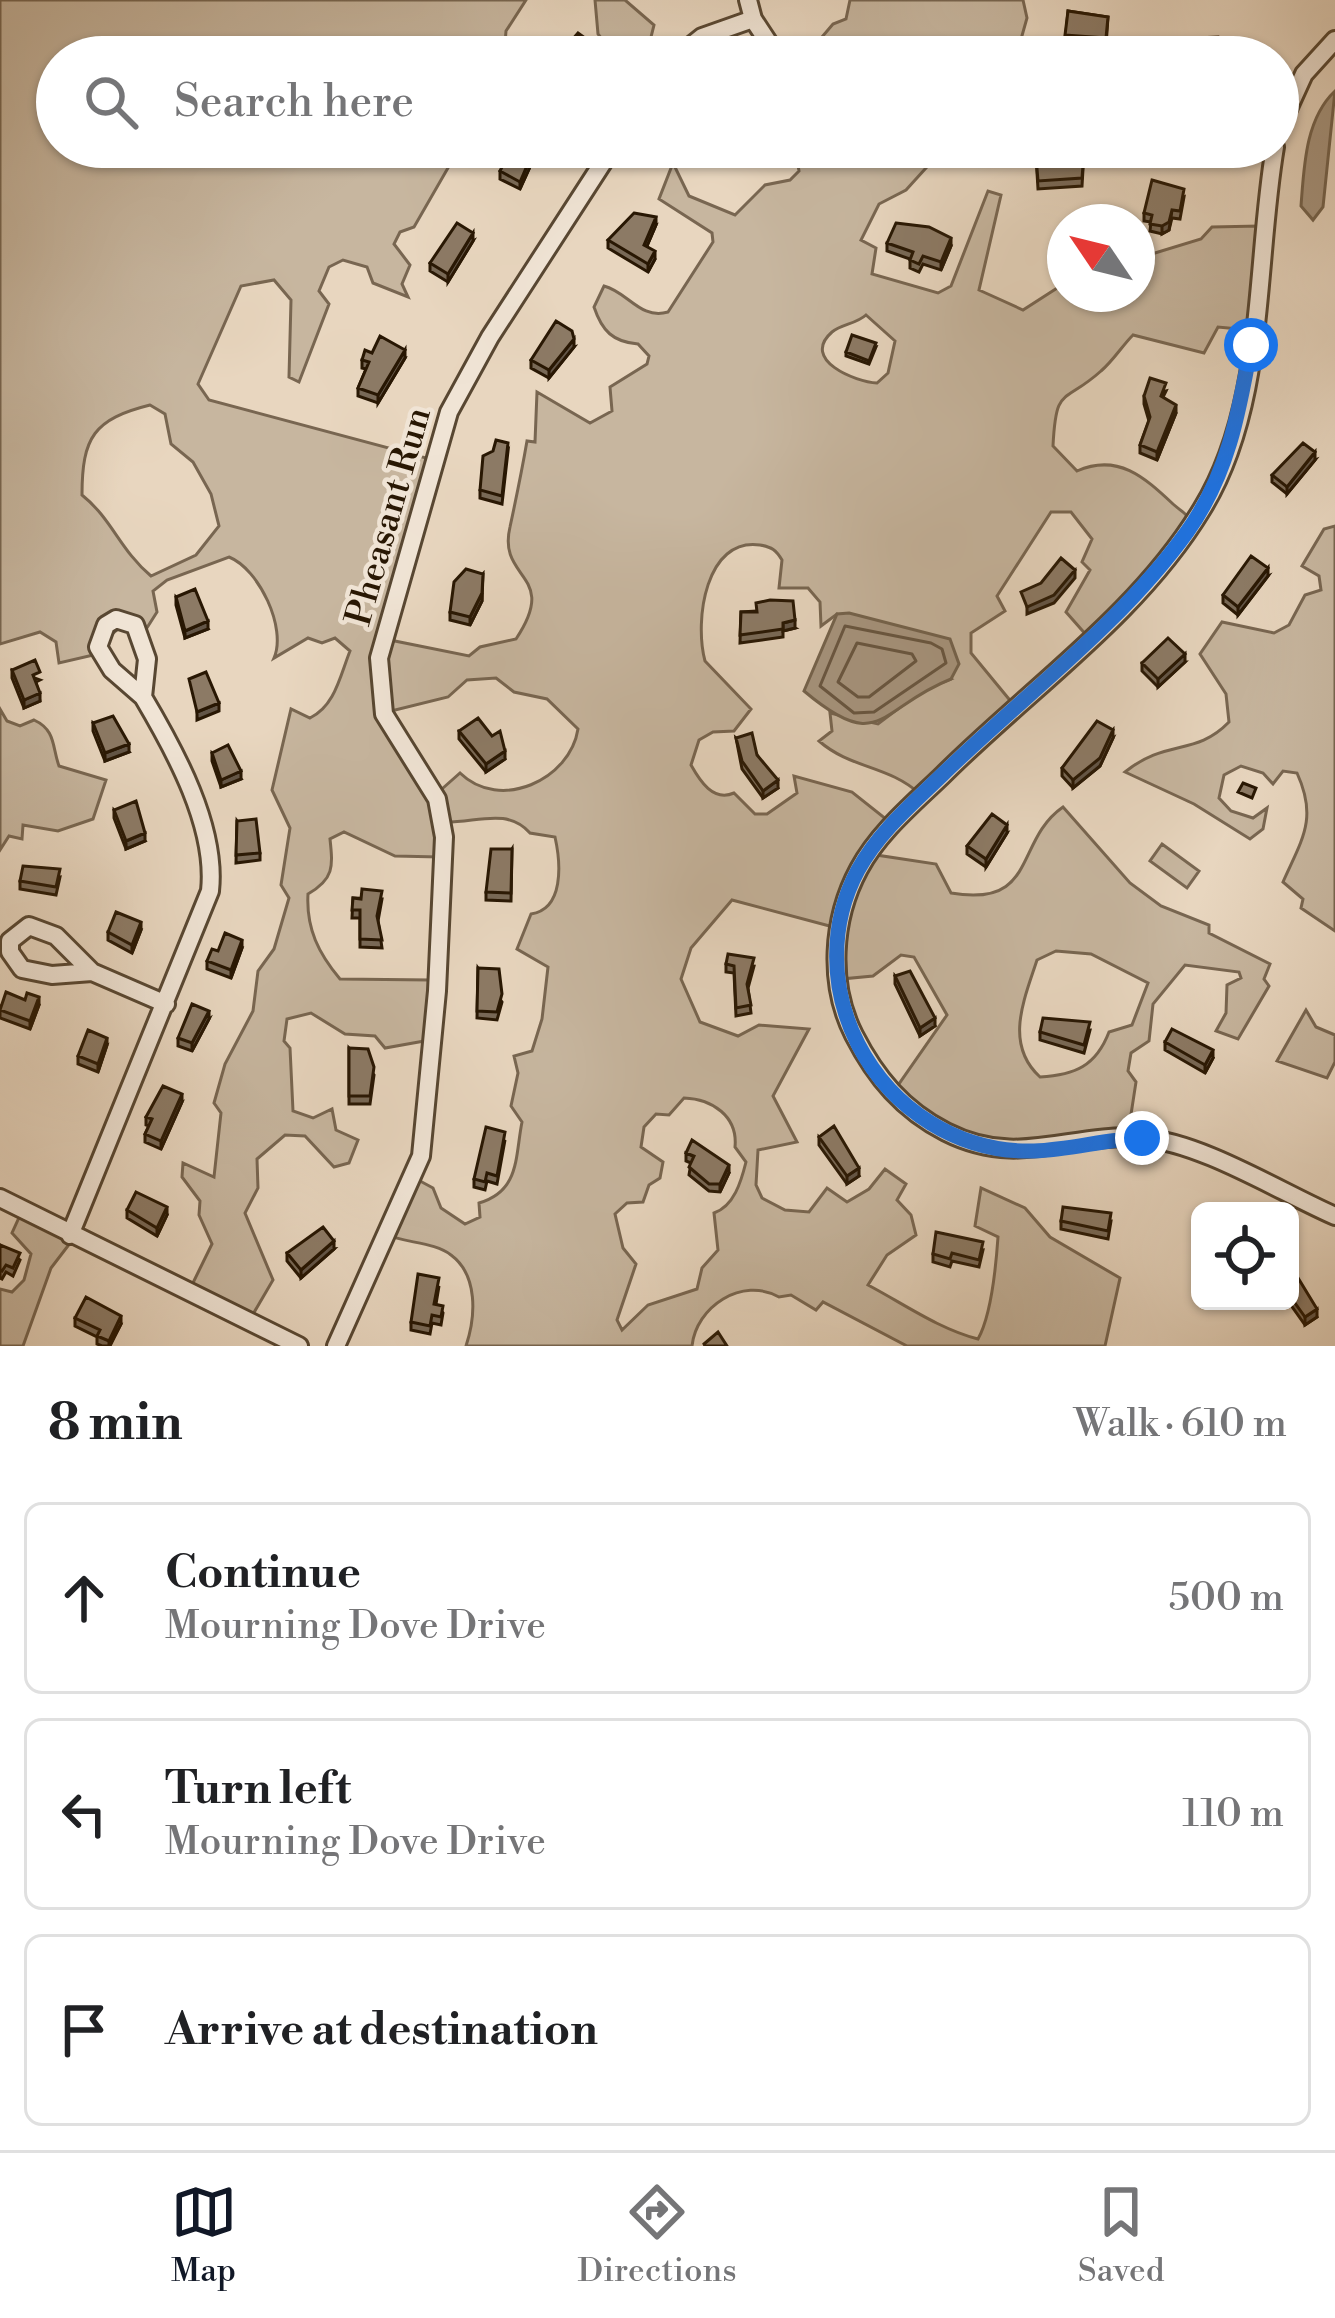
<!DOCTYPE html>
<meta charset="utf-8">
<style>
:root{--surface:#fff;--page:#f6f6f6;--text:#202124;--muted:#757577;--line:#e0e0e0;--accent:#111827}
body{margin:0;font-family:"Libre Bodoni",serif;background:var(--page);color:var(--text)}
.controls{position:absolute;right:36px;bottom:36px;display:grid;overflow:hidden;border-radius:18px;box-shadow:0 3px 9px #0004}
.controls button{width:108px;height:108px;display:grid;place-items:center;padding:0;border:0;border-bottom:3px solid var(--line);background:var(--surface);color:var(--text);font:60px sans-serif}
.compass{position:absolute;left:1047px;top:204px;width:108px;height:108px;border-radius:50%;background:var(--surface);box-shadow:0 3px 9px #0004;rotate:305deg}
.stop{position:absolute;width:36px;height:36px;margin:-27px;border:9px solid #1a73e8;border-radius:50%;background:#fff}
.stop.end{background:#1a73e8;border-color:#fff;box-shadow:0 3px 12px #0008}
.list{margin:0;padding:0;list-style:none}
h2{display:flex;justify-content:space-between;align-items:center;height:156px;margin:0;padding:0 48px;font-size:51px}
h2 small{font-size:39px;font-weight:400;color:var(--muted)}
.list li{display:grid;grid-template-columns:78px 1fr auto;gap:36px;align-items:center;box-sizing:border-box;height:192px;margin:0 24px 24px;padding:0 24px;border:3px solid var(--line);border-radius:18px}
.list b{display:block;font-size:45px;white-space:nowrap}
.list p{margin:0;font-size:39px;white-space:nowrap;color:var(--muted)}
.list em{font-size:39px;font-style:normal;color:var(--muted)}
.icon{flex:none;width:66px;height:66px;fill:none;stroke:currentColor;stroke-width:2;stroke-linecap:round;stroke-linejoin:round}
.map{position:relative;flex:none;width:1335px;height:1346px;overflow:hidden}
.search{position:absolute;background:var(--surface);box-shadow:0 3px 9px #0004;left:36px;right:36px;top:36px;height:132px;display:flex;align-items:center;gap:30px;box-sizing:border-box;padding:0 42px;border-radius:66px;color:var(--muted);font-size:45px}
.sheet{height:804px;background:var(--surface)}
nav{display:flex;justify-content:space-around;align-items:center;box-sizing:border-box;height:168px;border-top:3px solid var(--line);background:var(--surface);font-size:33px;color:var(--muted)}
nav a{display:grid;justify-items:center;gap:6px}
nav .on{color:var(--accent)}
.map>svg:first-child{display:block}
.green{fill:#c7b69f;stroke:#786651;stroke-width:3;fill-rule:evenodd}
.water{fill:#a7957f;stroke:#74634d;stroke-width:3}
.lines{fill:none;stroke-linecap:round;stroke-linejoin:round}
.shore{stroke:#685641;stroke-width:3}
.minor-casing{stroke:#584732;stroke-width:22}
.minor{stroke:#f0e4d5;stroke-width:16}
.wall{fill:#786957;stroke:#281703;stroke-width:3}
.shaded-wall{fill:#625547;stroke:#281703;stroke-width:3}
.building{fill:#8c7a65;stroke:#281703;stroke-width:3}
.route{stroke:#1a73e8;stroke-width:15}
.labels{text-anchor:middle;stroke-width:9;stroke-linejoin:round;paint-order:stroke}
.street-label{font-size:36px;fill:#281703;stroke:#f0e4d5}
</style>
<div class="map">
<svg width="1335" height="1346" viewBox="0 0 1335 1346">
<rect width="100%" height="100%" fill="#e8d6bf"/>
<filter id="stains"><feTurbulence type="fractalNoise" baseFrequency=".00167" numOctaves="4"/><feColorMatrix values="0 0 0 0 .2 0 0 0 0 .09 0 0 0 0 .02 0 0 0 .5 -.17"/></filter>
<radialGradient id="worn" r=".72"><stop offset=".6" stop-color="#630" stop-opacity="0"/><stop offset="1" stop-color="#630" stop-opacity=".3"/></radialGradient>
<path class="green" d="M0 0H526L506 31 504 57H57V147H460L414 227 400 232 394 244 410 265 402 284 408 297 373 283 367 267 343 260 329 267 319 291 329 304 299 382 289 377 291 300 274 280 241 286 198 384 209 400 430 459 390 640 469 656 480 647 516 639C560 573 497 581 510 527 516 499 522 470 527 441L535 442 537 392 590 423 612 411 610 387 647 364 649 356 638 344C613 342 602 331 594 307L604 286C628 292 640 320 668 312L713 242 712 233 659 199 673 163 689 196 735 215 765 185 790 180 799 171 797 159 782 147H945L906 190 879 204 861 240 876 248 872 274 938 293 951 286 988 191 1001 195 979 290 1023 310 1065 283V294H1137L1142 257 1201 239 1212 227 1259 226 1250 330 1218 327 1204 353 1133 335C1122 346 1113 361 1101 371 1063 405 1056 385 1053 446L1077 471C1118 453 1144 477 1173 504 1182 512 1188 514 1192 524L1088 637 1066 612 1090 570 1082 562 1092 539 1071 512H1051L997 596 1005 611 971 633V653L1013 704 920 794C888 765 851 769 819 741L832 731 830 713 878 724 923 690 951 679 837 614 821 626 820 602 808 588H779L782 560C776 550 772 547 760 545 706 537 694 620 705 661L751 709 734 731 713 732 699 740 691 765C700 781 713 802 734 793L755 814H767L797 793 794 776 852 792 891 823 870 854 936 864 951 893C1038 908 1014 841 1063 807L1130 883 1161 906 1209 925V933L1270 964 1264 979 1269 986 1238 1039 1216 1031 1226 1013 1227 985 1241 978 1239 972 1185 965 1153 1004 1149 1041 1131 1053 1128 1071 1136 1082 1128 1134 1045 1151 945 1133 892 1094 947 1015 914 957 901 955 873 976 841 979 837 928 732 900 691 948 681 979 700 1022 738 1036 759 1025 809 1029 773 1096 797 1142 758 1150 756 1185 762 1198 785 1210 809 1212 827 1188 847 1202 869 1189 885 1169 906 1184 897 1200 911 1215 916 1235 887 1255 868 1285C904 1304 939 1329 978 1339 992 1314 996 1266 998 1237L975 1226 981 1188 1025 1208 1050 1237 1120 1278 1105 1346H907L823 1302 816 1310 791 1295 779 1297C742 1276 696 1307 692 1346H466C476 1316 478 1275 451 1255 435 1242 404 1243 385 1234L409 1175 433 1188 441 1208 465 1224 480 1217 479 1203C520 1191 515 1157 522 1122L511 1106 518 1073 514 1056 532 1051 542 1019 548 967 517 949 531 914C564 909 561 864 555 837L530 833C507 807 476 823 444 822L439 857 395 856 344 832 330 839C333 867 334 879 308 894 306 929 319 954 340 979L430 980V1040L385 1048 375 1036 345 1034 311 1013 287 1019 284 1041 290 1048 293 1111 313 1118 332 1109 336 1130 358 1140 349 1163 334 1167 305 1136 285 1135 257 1159 258 1188 245 1213 273 1280 249 1321 188 1293 212 1244 199 1215 200 1201 182 1177 183 1163 214 1177 221 1113 214 1103 225 1064 253 1011 258 971 274 949 289 898 281 885 290 828 272 790 291 709 310 718C335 706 340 676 350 651L335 638 322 643 308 638 274 658C287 628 259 569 229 557L167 580 153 591 157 612 143 634 119 628 105 640 102 653 59 663 56 642 40 632 0 644ZM866 315 895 341 888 373 877 383C856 382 800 360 832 332 842 324 856 324 866 315ZM150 405 165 414 171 444 193 462 211 494 219 526 196 555 151 576C120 550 112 519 82 495 82 437 94 419 150 405ZM496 678 514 692 547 699 578 729C570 780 500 812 460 773L434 796 387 712 448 697 467 680ZM1056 951 1091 954 1148 983 1132 1025 1109 1032C1096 1066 1075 1075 1040 1077 1004 1044 1024 1000 1037 960ZM684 1098C712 1099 738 1116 735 1147L746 1162C741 1182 734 1206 714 1213L718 1250 702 1268 697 1289 648 1305 622 1330 617 1320 636 1264 623 1248 615 1214 627 1203 643 1202 649 1185 660 1178 663 1162 641 1147 644 1127 656 1114 669 1115Z
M595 0H625L654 25 651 37 615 56 598 34Z
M850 0H1023L1027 18 1016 57H805L833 24 846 19Z
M1335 526V931L1301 908 1303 899 1283 882C1302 839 1318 819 1297 773L1283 771 1273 784 1263 773 1241 766 1224 775 1219 798 1231 811 1253 818 1267 808 1263 829 1250 839 1194 804 1125 772C1167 738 1195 757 1229 722L1226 694 1200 654 1222 622 1274 633 1289 625 1305 595 1321 590 1319 576 1302 566 1324 529Z
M0 709 7 721 20 726 34 720C56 730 52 747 59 766L106 780 93 819 58 831 23 825 22 839 9 836 0 850Z
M1162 844 1199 871 1187 888 1150 861Z
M1306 1010 1316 1027 1335 1035V1062L1327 1078 1277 1061Z
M22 1211 74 1238 51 1268 23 1346H0V1289L12 1292 24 1280 31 1254 12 1233Z"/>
<path class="water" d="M1335 91 1323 207 1313 220 1301 206C1304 168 1305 119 1335 91Z
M849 613 950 639 959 664 951 679C878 708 881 756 804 691L837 614Z"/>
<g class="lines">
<path class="shore" d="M845 626 931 643 942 649 946 663 874 712 854 713 820 686Z
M857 643 912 654 916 661 869 697H858L838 682Z"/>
<g class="minor-casing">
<path id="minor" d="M748 0 753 19 778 57
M677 57 702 37 753 19
M1278 131 1304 74 1335 40
M1275 147C1255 264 1266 405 1202 509 1138 615 1029 689 943 775 913 804 879 832 859 869 832 919 828 984 854 1035 876 1078 903 1110 946 1132 1019 1169 1070 1132 1142 1138 1201 1142 1280 1192 1335 1216
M116 619 135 625 147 659 143 697 112 670 98 647 106 625Z
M29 926 56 936 92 972 52 975 22 969 10 952V941Z
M92 972 166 1004
M0 1198 299 1346
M70 1235 210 891C217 827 175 751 143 697
M336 1346 421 1156 437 991 444 837 437 799 384 714 379 658 449 412 490 337 613 147"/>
</g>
<use href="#minor" class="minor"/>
</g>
<path class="wall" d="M1068 11 1108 17 1106 46 1065 43Z
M539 147 520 189 500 179V171Z
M1084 152 1082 186 1038 189 1036 156Z
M1184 197 1180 219 1172 218 1169 230 1162 234 1150 231 1151 222 1144 221V213Z
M656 225 647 246 655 259 648 272 608 248V240Z
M473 241 448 282 430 271V263Z
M887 243 951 246 941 270 923 264 919 272 910 268V259L887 251Z
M574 347 549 378 531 368V360Z
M876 347 869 364 846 356V352Z
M405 358 378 403 358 396V388L366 369 362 368V360Z
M1166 391 1163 397 1176 413 1157 460 1140 453V445L1149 421 1144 404V396Z
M508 451 502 504 480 498V490Z
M1315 460 1287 494 1272 482V475Z
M483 574 482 601 470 625 450 620V612Z
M1268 576 1238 615 1223 603V595Z
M176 597 208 629 185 638 176 605Z
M757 611 795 628 783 631V637L740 643 741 612Z
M1185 662 1158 687 1142 671V663Z
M12 670 40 680 36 682 40 701 24 708 12 678Z
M93 723 129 752 105 761 93 731Z
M459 731 492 736 505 759 486 772 459 739Z
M736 738 757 755 778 788 763 798 742 769Z
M1113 738 1100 766 1073 788 1062 776V768Z
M212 753 241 779 221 787 212 761Z
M114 810 145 841 126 849 114 818Z
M237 821 260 853V860L236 863Z
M1007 833 986 867 967 854V846Z
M512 849 511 901 486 900V892Z
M60 877 56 895 20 889V881Z
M353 898 382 899 378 921 382 948 360 947V918H352Z
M141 930 132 953 108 940V932Z
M242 948 231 978 207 969V961L218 951Z
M726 964 754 966 748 988 751 1013 736 1016 734 973 726 972Z
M478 968 502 1002 497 1020 477 1018Z
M895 976 935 1026 920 1036 895 984Z
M25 1000 39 1005 30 1029 0 1018V1006Z
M209 1019 192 1051 178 1046V1038Z
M1090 1030 1084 1053 1040 1040V1032Z
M1165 1042 1213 1058 1205 1073 1165 1050Z
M107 1045 98 1072 78 1064V1056Z
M349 1048 374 1075 370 1104H349Z
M182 1102 161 1149 145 1142V1134L149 1126 146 1125V1117Z
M819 1137 859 1176 847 1184 819 1145Z
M505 1140 497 1184 487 1181 485 1190 474 1187V1179Z
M686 1153 729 1173 720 1192 709 1191 689 1175 691 1163 686 1161Z
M127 1210 167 1215 157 1236 127 1218Z
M1061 1221H1111L1108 1239 1061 1229Z
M0 1245 20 1260 13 1276 6 1272 2 1279 0 1278Z
M334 1249 301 1278 287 1261V1253Z
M983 1250 979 1267 952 1261 950 1267 933 1262V1254Z
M1290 1269 1317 1317 1305 1325 1288 1301H1290Z
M439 1286 436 1304 443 1313 441 1325 432 1323 430 1334 411 1330V1322Z
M75 1318 121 1324 110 1346H102L97 1344V1337L75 1326Z"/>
<path class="shaded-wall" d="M535 147H539L520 189V182Z
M1172 210 1169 230 1162 234V226Z
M656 217V225L644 253V245Z
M473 233V241L448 282V274Z
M951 238V246L941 270V262Z
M655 251V259L648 272V264Z
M574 339V347L549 378V370Z
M405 350V358L378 403V395Z
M1176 405V413L1157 460V452Z
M1315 452V460L1287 494V487Z
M1268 568V576L1238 615V607Z
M1075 570V578L1054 603 1027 614V607Z
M482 593V601L470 625V617Z
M795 620V628L783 631V623Z
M208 621V629L185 638V631Z
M1185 654V662L1158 687V679Z
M40 693V701L24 708V700Z
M219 703V711L197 720V712Z
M1113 730V738L1100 766 1073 788V780Z
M129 744V752L105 761V753Z
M505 751V759L486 772V764Z
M241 771V779L221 787V780Z
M778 780V788L763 798V791Z
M1007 825V833L986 867V859Z
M145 833V841L126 849V841Z
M141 922V930L132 953V945Z
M242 940V948L231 978V970Z
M39 997V1005L30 1029V1021Z
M209 1011V1019L192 1051V1043Z
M935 1018V1026L920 1036V1028Z
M107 1038V1045L98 1072V1064Z
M1213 1050V1058L1205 1073V1065Z
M182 1094V1102L161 1149V1141Z
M729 1165V1173L720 1192V1184Z
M859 1168V1176L847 1184V1176Z
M167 1207V1215L157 1236V1228Z
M334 1241V1249L301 1278V1270Z
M1317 1309V1317L1305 1325V1317Z
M121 1316V1324L109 1346V1341Z"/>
<path class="building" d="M1068 11 1108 17 1106 38 1065 35Z
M578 33 592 43 588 57H557Z
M1218 37 1222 57H1177L1173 40 1183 38 1185 47 1198 44 1197 38Z
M512 147H535L520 182 500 171Z
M1084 152 1082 178 1038 181 1036 156Z
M1152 180 1184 189 1180 211 1172 210 1169 222 1162 226 1150 224 1152 215 1144 213Z
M634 213 656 217 644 245 655 251 648 264 608 240Z
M457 223 473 233 448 274 430 263Z
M896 223 929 227 951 238 941 262 923 256 919 264 910 260 913 252 887 243Z
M556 321 572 331 574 339 549 370 531 360Z
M852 335 876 343 869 361 846 352Z
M380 336 405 350 378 395 358 388 369 362 362 360 365 350 372 353Z
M1150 378 1166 383 1161 396 1176 405 1157 452 1140 445 1150 417 1144 396Z
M496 440 508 443 502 496 480 490 483 456 493 451Z
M1303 443 1315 452 1287 487 1272 475Z
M1251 556 1268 568 1238 607 1223 595Z
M1061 558 1075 570 1054 595 1027 607 1021 592 1041 583Z
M466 569 483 574 482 593 470 617 450 612 454 582Z
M195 589 208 621 185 631 176 597Z
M770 600 793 601 795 620 783 623V629L740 635 741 612H757L756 603Z
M1168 638 1185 654 1158 679 1142 663Z
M35 660 40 672 33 675 40 693 24 700 12 670Z
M206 672 219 703 197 712 189 679Z
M113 716 129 744 105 753 93 723Z
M478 718 492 736 500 731 505 751 486 764 459 731Z
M1097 721 1113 730 1100 758 1073 780 1062 768Z
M752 733 757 755 778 780 763 791 742 761 736 738Z
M228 745 241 771 221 780 212 753Z
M1243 783 1256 788 1252 798 1238 792Z
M136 801 145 833 126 841 114 810Z
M992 814 1007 825 986 859 967 846Z
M256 819 260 853 236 855 237 821Z
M491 849H512L511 893 486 892Z
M23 866 60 869 56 887 20 881Z
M362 889 382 891 377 916 382 940 360 939V910H352L353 898 361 899Z
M116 912 141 922 132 945 108 932Z
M225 933 242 940 231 970 207 961 212 949 218 951Z
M728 954 754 958 747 984 751 1005 736 1008 734 966 726 964Z
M478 968 499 969 502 994 497 1012 477 1011Z
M910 971 935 1018 920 1028 895 976Z
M6 992 25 1000 27 993 39 997 30 1021 0 1010Z
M192 1004 209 1011 192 1043 178 1038Z
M1043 1018 1090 1022 1084 1045 1040 1032Z
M1172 1029 1213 1050 1205 1065 1165 1042Z
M88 1030 107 1038 98 1064 78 1056Z
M349 1048 368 1049 374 1067 370 1096H349Z
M163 1086 182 1094 161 1141 145 1134 152 1119 146 1117Z
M834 1126 859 1168 847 1176 819 1137Z
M486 1127 505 1132 497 1176 487 1173 485 1182 474 1179Z
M692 1140 729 1165 720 1184H709L689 1167 694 1156 686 1153Z
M136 1192 167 1207 157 1228 127 1210Z
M1063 1207 1111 1213 1108 1231 1061 1221Z
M323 1227 334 1241 301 1270 287 1253Z
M936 1232 983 1242 979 1260 952 1253 950 1259 933 1254Z
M0 1245 20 1253 13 1268 6 1265 2 1271 0 1270Z
M1292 1268 1317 1309 1305 1317 1290 1296V1269Z
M418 1274 439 1278 434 1304 443 1306 441 1317 432 1315 430 1326 411 1322Z
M86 1297 121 1316 109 1341 97 1336 100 1330 75 1318Z
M718 1332 727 1346H705L704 1344Z"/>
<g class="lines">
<path class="route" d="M1142 1138C1106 1139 1071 1150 1034 1151 959 1153 892 1110 858 1044 830 989 829 924 858 870 879 832 912 804 942 775 1024 695 1120 625 1187 532 1228 475 1239 412 1251 345"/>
</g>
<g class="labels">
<g class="street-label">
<text transform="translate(387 516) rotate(-74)" y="13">Pheasant Run</text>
</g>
</g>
<rect width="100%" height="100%" filter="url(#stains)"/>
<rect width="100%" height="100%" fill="url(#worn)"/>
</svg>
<div class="controls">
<button><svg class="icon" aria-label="locate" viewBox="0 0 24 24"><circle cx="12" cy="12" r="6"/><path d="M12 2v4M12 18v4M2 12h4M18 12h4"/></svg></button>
</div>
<svg class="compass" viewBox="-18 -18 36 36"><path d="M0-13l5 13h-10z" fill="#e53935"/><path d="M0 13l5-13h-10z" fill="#757577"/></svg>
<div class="stop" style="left:1251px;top:345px"></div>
<div class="stop end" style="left:1142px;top:1138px"></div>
<div class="search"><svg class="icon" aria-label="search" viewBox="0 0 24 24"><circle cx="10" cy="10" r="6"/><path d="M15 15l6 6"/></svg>Search here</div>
</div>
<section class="sheet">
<h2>8 min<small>Walk · 610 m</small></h2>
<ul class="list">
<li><svg class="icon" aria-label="ahead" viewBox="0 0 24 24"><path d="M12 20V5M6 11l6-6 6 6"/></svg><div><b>Continue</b><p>Mourning Dove Drive</p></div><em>500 m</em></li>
<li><svg class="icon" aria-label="left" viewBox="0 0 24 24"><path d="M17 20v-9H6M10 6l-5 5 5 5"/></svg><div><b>Turn left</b><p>Mourning Dove Drive</p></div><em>110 m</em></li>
<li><svg class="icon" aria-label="arrive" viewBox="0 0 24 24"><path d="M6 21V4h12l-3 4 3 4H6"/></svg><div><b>Arrive at destination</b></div></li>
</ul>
</section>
<nav>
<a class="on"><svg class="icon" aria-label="map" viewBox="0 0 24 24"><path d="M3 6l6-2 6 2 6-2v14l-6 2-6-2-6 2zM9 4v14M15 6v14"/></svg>Map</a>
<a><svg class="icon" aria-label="directions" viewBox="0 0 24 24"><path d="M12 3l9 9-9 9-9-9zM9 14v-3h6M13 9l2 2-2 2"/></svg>Directions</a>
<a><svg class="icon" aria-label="saved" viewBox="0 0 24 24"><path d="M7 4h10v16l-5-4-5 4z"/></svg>Saved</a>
</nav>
